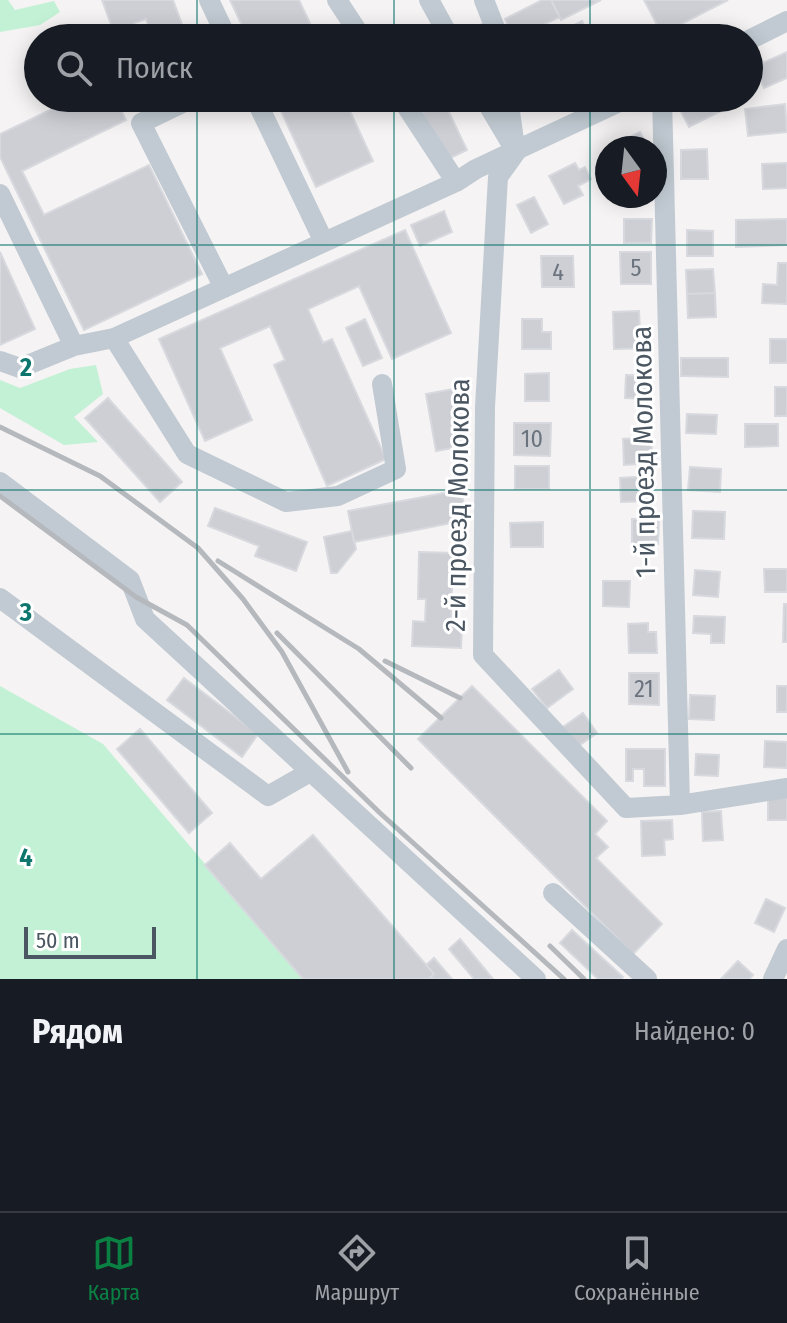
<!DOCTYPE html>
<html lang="ru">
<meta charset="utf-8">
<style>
:root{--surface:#171b24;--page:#20242c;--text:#f1f3f6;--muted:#9ea1a6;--line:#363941;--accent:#0b8043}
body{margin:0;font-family:"Fira Sans Condensed",sans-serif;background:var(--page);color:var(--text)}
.compass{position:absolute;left:595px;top:136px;width:72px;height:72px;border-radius:50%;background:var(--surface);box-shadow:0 4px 20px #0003;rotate:165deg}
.scale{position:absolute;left:24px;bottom:20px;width:132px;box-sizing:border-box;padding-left:8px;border:4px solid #4a5661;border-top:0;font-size:22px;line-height:28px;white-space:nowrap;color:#4a5661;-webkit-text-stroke:6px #fff;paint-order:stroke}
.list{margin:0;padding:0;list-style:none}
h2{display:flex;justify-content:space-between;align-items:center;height:104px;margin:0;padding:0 32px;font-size:34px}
h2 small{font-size:26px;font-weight:400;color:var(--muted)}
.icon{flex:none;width:44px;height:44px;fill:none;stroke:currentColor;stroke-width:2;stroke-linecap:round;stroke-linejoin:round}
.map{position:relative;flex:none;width:787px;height:979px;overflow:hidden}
.search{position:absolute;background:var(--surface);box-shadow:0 4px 20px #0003;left:24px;right:24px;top:24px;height:88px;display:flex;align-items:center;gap:20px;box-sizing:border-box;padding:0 28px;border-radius:44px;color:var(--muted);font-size:30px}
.sheet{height:232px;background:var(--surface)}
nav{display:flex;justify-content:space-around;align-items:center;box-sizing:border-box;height:112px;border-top:2px solid var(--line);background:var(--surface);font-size:22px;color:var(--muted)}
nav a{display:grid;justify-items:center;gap:4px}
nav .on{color:var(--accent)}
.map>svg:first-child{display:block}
.green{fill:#c3f1d5}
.building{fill:#cdcfd5;stroke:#d7d9de;stroke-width:2}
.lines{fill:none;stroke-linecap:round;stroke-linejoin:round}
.minor{stroke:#c1cad2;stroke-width:20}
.rail{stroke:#b5b8bd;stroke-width:5}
.grid{fill:none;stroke:#0f766e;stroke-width:2;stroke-opacity:0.55}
.labels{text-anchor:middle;stroke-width:6;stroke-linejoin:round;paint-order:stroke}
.number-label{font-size:24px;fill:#6b747e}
.street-label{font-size:28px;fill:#4a5661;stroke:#fff}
.grid-label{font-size:26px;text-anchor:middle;font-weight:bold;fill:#0f766e;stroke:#fff;stroke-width:6;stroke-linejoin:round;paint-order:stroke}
</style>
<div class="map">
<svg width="787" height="979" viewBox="0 0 787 979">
<rect width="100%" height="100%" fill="#f5f3f3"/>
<path class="green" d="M0 0H8L15 10 54 1 60 12 40 25 0 32Z
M96 365 103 394 74 417 98 442 64 445 0 408V380L20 388 70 369Z
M0 686 103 744 303 979H0Z"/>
<path class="building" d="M102 0H173L187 38H153L146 19 134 23 140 38H116Z
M230 0H299L317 38H248Z
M542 0H551L560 17 514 38 505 19Z
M551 0H601L561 20Z
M644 0H728L662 34Z
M582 21 590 38H550Z
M482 24 489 38H462L461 35Z
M787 52V78L764 88 754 67Z
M75 98H115L126 120 22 171 44 215 149 165 202 274 84 330 0 157V134Z
M275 98H344L373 161 316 187Z
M689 98H717L723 110 689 127 677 104Z
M444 102 467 150 444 161 421 113Z
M785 104 787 132 748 136 745 109Z
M640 132 648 148H609V147Z
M707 149 708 179H681V150Z
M575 163 579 170 585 167 591 179 578 186 583 195 564 204 549 176Z
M787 163V188L763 189 762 164Z
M534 197 548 224 531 233 517 205Z
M444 211 452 232 420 246 411 225Z
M624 219H652L651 243H624Z
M787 219V245L736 247V220Z
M405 230 451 333 392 359 359 286 308 309 323 343 332 339 386 459 327 486 274 365 285 360 270 326 220 348 252 420 205 441 159 339Z
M687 230 713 231V256H687Z
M0 252 35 329 0 345Z
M620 252H651V284H621Z
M541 256H573L574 287H542Z
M778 263H787V304L762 303 763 284 777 285Z
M713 269 715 293 687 294 686 270Z
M715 293 716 317 688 318 687 294Z
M639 311 640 333H650V348L614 349 613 312Z
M365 319 382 358 363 366 346 328Z
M522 319H542V332H551V349H522Z
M770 339H787V363H770Z
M681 358H728V377L681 376Z
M549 373V401H525V374Z
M626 375 651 376 650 399 625 398Z
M775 387H787V416H775Z
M459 388 469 445 436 451 426 394Z
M108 398 182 482 160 502 85 418Z
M687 414 717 415 716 434 686 433Z
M514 423H551L550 456 514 455Z
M745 424H778V446L745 447Z
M651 437 653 463 624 465 623 439Z
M515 466H549V489H515Z
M690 467 721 469 720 492 688 490Z
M650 476 651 501 621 502 620 478Z
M461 490 467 520 354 542 348 511Z
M215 508 307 542 296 571 255 556 259 546 208 526Z
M693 511 725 512 724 539 692 538Z
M632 519H659L658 544H632Z
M543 522V547H511L510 523Z
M352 531 356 549 337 573H331L324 537Z
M419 552 453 553 451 624 462 625 461 648 412 646 413 621 425 622 426 599H418Z
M764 569H787V592H765Z
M695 570 720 572 718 597 693 595Z
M603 581H630L629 607 603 606Z
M784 604H787V642H783Z
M694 616 725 617 724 643H711V634L693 633Z
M648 623V632H656L657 653H629L628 624Z
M559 670 573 689 547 708 532 689Z
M629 673H659V705L629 704Z
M184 678 258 734 242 757 167 700Z
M472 686 607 821 595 834 608 847 596 858 662 924 633 954 418 739Z
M777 686H787V712H777Z
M690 695 715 696 714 720 689 719Z
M583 713 597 733 577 747 563 727Z
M140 729 212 813 189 833 117 749Z
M765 741 787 742V768L764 767Z
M626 749H665V786H644V769H633V781H626Z
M696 754 719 755 718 776 695 775Z
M768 798H787V820H768Z
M721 811 723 840 703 841 702 812Z
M672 820 673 839 664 840 665 855 642 856 641 821Z
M313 835 434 974 429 979H303L205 865 230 843 261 879Z
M766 899 785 908 774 932 755 923Z
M572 930 623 977 621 979H598L560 943Z
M460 939 493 979H474L449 949Z
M434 958 452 979H429L434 974 426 965Z
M738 961 753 975 749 979H721Z"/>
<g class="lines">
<path class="minor" d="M209 0 227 38
M337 0 362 38
M429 0 450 38
M484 0 499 38
M749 40 787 21
M193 98 141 123 224 288
M255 98 324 242
M401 98 456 182
M484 98 516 152
M508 98 514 140
M662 98 680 805
M516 152 498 177 485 407 483 655 626 808 680 805 787 788
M0 194 74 346
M114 338 187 454 286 502 338 496 396 469 382 384
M0 361 20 368 74 346 114 338 456 182 476 169 628 98
M0 482 130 580 145 619 536 979
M0 598 268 796 310 772
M553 893 647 979
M773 979 787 949"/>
<path class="rail" d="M0 427 100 476 198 548 243 599 282 652 348 772
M0 496 136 597 187 625 380 813 564 979
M218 561 359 649 441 718
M277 633 411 768
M385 661 460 698
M550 946 584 979"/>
</g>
<path class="grid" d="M197 0V38M394 0V38M590 0V38M197 98V979M394 98V979M590 98V979M0 245H787M0 490H787M0 734H787"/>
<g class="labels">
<g class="number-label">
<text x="636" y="276">5</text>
<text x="558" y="280">4</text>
<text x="532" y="447">10</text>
<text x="644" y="697">21</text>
</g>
<g class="street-label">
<text transform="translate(643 452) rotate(-91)" y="10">1-й проезд Молокова</text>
<text transform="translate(457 505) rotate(-89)" y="10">2-й проезд Молокова</text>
</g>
</g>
<g class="grid-label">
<text x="26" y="376">2</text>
<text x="26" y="621">3</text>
<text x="26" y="866">4</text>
</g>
</svg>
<svg class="compass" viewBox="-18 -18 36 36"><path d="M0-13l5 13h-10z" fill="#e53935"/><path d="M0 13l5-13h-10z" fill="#9ea1a6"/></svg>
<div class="scale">50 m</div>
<div class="search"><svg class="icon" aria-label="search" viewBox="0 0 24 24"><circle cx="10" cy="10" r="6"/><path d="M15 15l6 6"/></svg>Поиск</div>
</div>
<section class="sheet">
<h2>Рядом<small>Найдено: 0</small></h2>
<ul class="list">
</ul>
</section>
<nav>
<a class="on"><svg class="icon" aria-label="map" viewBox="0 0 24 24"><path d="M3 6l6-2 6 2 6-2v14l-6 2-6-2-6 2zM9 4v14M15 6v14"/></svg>Карта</a>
<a><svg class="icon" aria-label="directions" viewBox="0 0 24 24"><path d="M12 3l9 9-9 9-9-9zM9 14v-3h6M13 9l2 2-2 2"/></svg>Маршрут</a>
<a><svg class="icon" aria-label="saved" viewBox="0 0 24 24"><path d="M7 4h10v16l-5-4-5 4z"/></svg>Сохранённые</a>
</nav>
